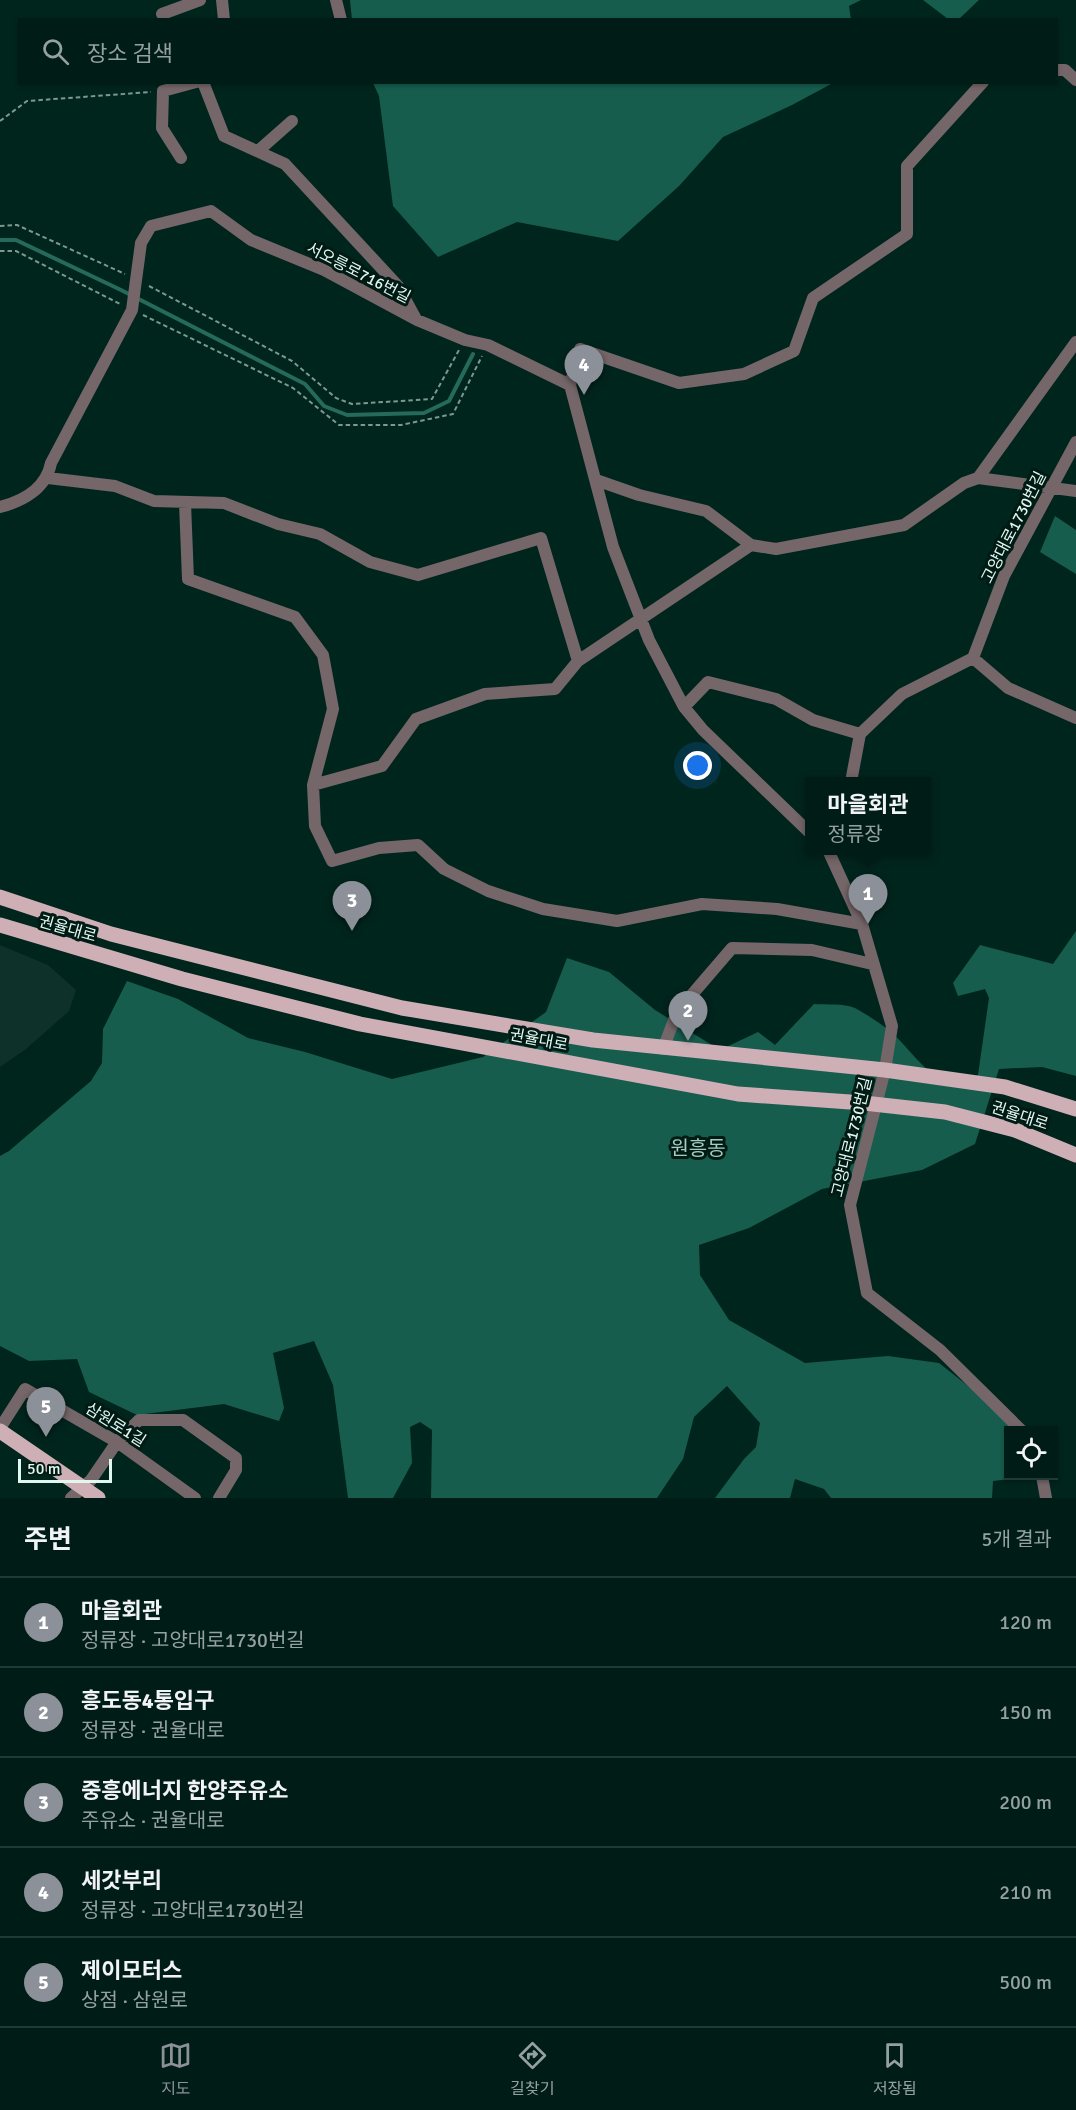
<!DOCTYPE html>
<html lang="ko">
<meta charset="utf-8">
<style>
:root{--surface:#001c16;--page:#0a251f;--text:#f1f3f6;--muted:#95a1a1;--line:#223a35;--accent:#8c9099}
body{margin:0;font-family:Signika,"Noto Sans KR",sans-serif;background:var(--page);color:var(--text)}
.controls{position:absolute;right:18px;bottom:18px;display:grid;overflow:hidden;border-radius:0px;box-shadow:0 2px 4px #0004}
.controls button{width:54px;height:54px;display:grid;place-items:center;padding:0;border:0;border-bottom:2px solid var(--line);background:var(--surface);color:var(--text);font:30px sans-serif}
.scale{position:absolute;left:18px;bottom:15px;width:94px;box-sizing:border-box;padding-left:6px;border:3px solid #e3f7f1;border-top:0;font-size:16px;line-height:21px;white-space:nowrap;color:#e3f7f1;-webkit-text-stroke:4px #001a14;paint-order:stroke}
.you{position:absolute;left:698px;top:766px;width:21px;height:21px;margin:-15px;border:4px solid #fff;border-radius:50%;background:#1a73e8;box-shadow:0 0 0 9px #1a73e833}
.badge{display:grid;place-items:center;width:39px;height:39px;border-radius:50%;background:var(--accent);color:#fff;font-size:20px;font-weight:700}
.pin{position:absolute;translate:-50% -50px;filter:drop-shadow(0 2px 3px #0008)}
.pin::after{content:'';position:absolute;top:32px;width:21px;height:18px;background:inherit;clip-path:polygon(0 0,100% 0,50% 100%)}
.popup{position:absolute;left:805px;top:777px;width:126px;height:78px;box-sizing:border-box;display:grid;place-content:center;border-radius:0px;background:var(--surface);filter:drop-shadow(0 2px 4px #0005);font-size:20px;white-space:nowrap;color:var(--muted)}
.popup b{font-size:22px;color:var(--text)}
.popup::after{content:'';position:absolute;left:50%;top:100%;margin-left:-12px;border:12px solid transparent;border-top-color:var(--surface)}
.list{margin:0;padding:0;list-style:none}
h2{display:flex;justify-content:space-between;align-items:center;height:78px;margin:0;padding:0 24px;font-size:26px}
h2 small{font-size:20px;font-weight:400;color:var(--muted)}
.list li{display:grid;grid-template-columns:39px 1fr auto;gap:18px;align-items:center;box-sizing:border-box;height:90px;padding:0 24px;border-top:2px solid var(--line)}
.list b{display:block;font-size:22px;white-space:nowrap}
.list p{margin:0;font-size:20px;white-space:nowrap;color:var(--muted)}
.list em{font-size:20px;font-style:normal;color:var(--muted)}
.icon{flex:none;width:33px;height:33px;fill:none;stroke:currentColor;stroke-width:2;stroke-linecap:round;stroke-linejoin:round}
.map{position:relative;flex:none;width:1076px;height:1498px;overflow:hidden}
.search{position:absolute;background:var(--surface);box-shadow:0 2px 4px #0004;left:18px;right:18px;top:18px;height:66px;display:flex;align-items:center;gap:15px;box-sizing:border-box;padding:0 21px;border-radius:0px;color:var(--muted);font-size:22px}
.sheet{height:528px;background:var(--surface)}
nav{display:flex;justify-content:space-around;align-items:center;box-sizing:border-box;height:84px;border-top:2px solid var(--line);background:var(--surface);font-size:16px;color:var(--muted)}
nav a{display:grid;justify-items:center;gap:3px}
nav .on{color:var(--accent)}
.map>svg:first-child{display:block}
.built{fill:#0e322a}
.forest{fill:#165d4e}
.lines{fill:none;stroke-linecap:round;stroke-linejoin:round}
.stream{stroke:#256a5a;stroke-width:4}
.path{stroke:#7c9891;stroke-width:2;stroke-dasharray:4.5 3;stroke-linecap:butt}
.minor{stroke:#756669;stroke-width:12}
.major{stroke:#cfafb6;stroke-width:15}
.labels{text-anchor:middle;stroke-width:6;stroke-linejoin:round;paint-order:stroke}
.street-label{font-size:16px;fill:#e3f7f1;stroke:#001a14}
.quarter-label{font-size:20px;fill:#a5cdc1;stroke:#001a14}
</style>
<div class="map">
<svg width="1076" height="1498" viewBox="0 0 1076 1498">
<rect width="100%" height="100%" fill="#00251d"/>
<path class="built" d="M0 945 48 965 76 990 69 1011 26 1049 0 1067Z"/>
<path class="forest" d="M350 0H861L849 6 851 20H352Z
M923 0H979L959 19H948Z
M373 83H833L792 105 723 137 679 186 618 241 517 222 438 257 393 206 379 96Z
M1055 516 1076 530V574L1040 552Z
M1076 931V1076L1042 1067 999 1069 975 1144 922 1170 822 1189 749 1228 699 1245 700 1275 729 1320 805 1363 888 1356 939 1363 1019 1426 1021 1430H1008V1476H1033L993 1481 992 1498H831L824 1489 795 1479 790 1498H715L744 1459 756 1447 760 1423 727 1386 694 1417 683 1459 657 1498H431L432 1430 420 1422 410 1427 412 1463 393 1498H348L333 1385 314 1341 273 1353 284 1408 279 1421 224 1404 137 1415 89 1392 77 1359 29 1361 0 1346V1156L9 1151 91 1081 102 1063 103 1029 127 981 178 999 248 1038 305 1052 392 1079 483 1057 546 1012 567 958 609 972 655 1010 720 1050 758 1032 775 1045 814 1004C826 1005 844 1003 855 1008 866 1014 880 1023 890 1031 916 1053 939 1101 978 1075L989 998 985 989 958 996 953 983 980 945 1053 964Z"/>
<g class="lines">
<path class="stream" d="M0 240H16L121 290 305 384 324 406 347 415 424 413 449 401 473 354"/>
<path class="path" d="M0 121 27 101 151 92
M0 226 17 225 125 274
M0 251H16L122 305
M149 286 292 361 336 398 352 404 432 399 459 350
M143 315 293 388 339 425H401L453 414 482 356"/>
<path class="minor" d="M222 0 224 20
M336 0 341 20
M162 14 200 0
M1056 70H1065L1076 80
M203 82 224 136 285 164 398 286 416 319
M258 151 292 121
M181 158 162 128 163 91 196 82
M570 385 580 349 679 383 744 374 794 351 813 298 907 234V166L983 82
M48 478 115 486 154 501 224 503 278 524 320 534 370 562 418 575 541 538 578 661 751 545
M978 478 1076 491
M596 480 639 495 706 511 751 545 776 549 904 525 964 483 978 478 1076 342
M185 503 188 579 295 617 323 655 333 709 313 785 315 826 332 861 379 848 418 845 444 869 488 891 543 909 617 921 702 904 777 909 862 924
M0 507C24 501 46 488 51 463L132 310 141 243 151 226 211 211 251 240 324 270 417 320 465 340 488 345 570 385 613 547 649 640 684 707 703 730 810 833
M973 658 1008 688 1076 718
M684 707 708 682 776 699 813 720 860 734
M851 782 860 734 902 694 973 658 1004 576 1076 442
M313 785 382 766 416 719 485 694 555 689 578 661
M828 850 862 924 892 1026 885 1070 850 1205 867 1293 940 1350 1021 1430
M663 1049 677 1012 732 948 812 950 872 964
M0 1428 25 1389 117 1442 195 1498
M1042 1476 1046 1498
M71 1498 91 1480 117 1442 139 1420H183L236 1458V1470L219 1498"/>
<path class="major" d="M0 897 111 934 402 1008 593 1040 885 1070 1005 1087 1076 1109
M0 925 182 979 360 1024 738 1094 864 1103 945 1112 1015 1130 1076 1155
M0 1431 98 1498"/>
</g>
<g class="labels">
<g class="street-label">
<text transform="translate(359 272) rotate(27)" y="6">서오릉로716번길</text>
<text transform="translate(1013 527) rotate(-63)" y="6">고양대로1730번길</text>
<text transform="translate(68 928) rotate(16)" y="6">권율대로</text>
<text transform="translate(539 1039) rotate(11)" y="6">권율대로</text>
<text transform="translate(1020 1115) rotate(18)" y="6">권율대로</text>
<text transform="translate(851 1137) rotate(-76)" y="6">고양대로1730번길</text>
<text transform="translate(116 1424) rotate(32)" y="6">삼원로1길</text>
</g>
<g class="quarter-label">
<text x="698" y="1155">원흥동</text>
</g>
</g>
</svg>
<div class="controls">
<button><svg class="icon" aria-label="locate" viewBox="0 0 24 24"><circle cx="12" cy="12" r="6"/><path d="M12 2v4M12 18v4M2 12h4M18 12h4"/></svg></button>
</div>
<div class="scale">50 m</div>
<div class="you"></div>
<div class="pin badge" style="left:868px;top:924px">1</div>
<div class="popup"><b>마을회관</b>정류장</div>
<div class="pin badge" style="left:688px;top:1041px">2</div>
<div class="pin badge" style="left:352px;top:931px">3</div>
<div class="pin badge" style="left:584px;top:395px">4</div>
<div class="pin badge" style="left:46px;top:1437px">5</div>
<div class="search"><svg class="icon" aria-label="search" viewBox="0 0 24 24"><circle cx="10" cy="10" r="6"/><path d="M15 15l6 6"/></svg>장소 검색</div>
</div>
<section class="sheet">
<h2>주변<small>5개 결과</small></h2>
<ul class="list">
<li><span class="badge">1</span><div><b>마을회관</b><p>정류장 · 고양대로1730번길</p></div><em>120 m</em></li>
<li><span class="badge">2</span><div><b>흥도동4통입구</b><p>정류장 · 권율대로</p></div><em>150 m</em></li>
<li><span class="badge">3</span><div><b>중흥에너지 한양주유소</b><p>주유소 · 권율대로</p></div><em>200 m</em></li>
<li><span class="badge">4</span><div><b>세갓부리</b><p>정류장 · 고양대로1730번길</p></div><em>210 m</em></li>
<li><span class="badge">5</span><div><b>제이모터스</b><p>상점 · 삼원로</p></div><em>500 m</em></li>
</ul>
</section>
<nav>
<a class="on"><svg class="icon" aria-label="map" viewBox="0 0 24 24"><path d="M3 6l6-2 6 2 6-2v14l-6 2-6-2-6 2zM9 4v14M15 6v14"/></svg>지도</a>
<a><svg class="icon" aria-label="directions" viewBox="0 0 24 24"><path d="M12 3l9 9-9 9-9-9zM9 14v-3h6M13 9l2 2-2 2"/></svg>길찾기</a>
<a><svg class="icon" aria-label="saved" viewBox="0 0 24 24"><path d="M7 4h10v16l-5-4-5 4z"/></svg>저장됨</a>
</nav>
